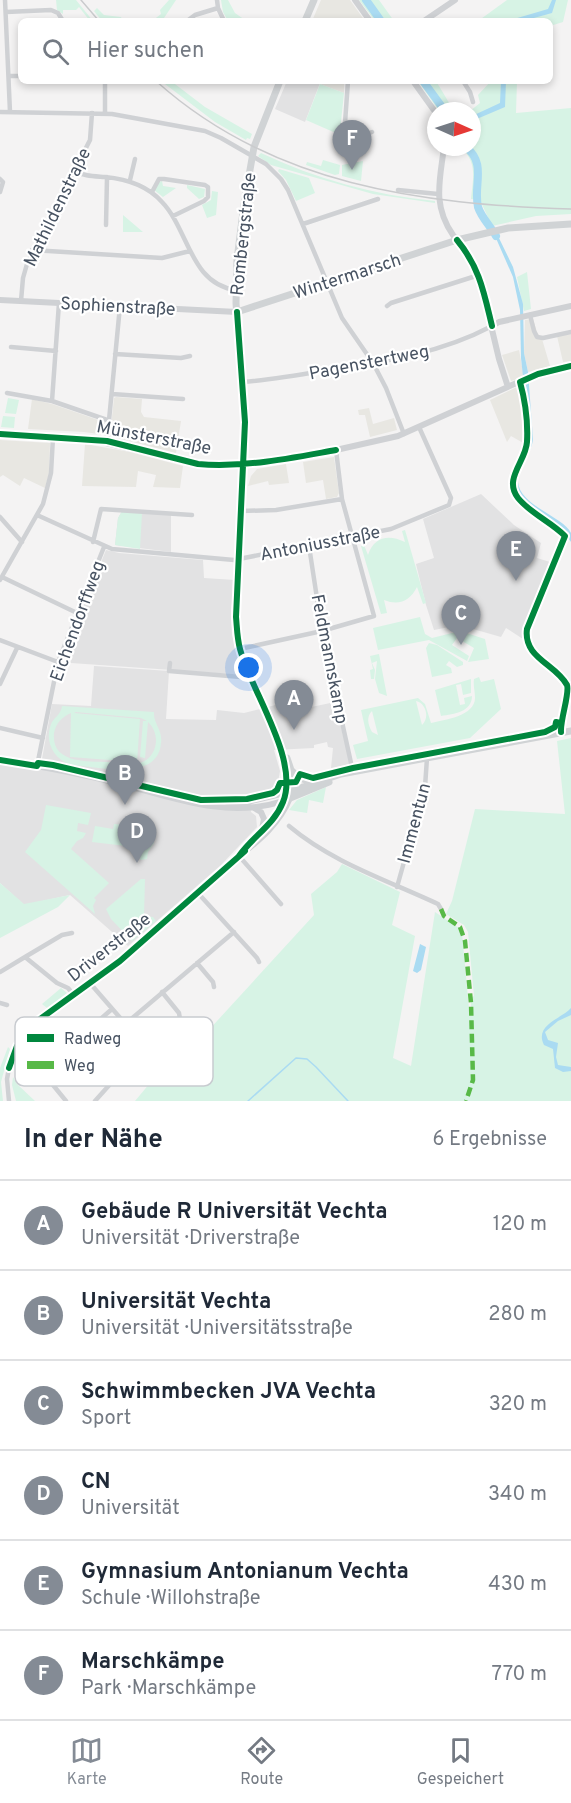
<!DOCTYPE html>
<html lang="de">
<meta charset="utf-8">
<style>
:root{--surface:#fff;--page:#f6f6f7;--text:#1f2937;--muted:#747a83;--line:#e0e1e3;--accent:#848b95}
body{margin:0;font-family:Overpass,sans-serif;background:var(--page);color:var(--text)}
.compass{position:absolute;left:427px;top:102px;width:54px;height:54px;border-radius:50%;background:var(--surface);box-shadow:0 3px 9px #0003;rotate:93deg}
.you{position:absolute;left:249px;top:668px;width:21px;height:21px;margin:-15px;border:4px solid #fff;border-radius:50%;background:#1a73e8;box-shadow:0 0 0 9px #1a73e833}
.badge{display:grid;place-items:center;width:39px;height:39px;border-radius:50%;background:var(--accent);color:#fff;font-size:20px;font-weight:700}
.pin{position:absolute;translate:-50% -50px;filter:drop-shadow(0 2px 3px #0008)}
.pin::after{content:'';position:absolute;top:32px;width:21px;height:18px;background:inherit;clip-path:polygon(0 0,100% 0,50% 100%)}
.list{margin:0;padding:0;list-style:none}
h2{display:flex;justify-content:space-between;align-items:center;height:78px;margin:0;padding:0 24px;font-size:26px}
h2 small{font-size:20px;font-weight:400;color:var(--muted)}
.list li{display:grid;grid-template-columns:39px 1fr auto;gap:18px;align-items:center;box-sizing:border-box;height:90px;padding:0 24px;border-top:2px solid var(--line)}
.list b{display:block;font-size:22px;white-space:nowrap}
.list p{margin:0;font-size:20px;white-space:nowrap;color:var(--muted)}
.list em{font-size:20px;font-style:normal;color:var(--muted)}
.icon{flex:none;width:33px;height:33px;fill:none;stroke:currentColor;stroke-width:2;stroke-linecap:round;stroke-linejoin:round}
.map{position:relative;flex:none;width:571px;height:1101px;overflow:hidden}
.search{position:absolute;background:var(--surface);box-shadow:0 3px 9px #0003;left:18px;right:18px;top:18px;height:66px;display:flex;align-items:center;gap:15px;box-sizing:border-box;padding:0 21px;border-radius:9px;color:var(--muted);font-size:22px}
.sheet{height:618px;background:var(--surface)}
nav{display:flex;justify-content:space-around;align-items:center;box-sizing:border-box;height:84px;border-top:2px solid var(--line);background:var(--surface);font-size:16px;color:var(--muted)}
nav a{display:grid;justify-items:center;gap:3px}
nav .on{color:var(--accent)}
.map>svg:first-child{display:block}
.commercial{fill:#e8e7e2}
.education{fill:#e2e2e3}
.green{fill:#d7f3e5;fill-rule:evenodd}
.water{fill:#aadbf2}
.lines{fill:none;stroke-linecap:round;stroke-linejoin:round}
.stream{stroke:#aadbf2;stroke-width:1.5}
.river{stroke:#aadbf2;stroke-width:8}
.minor{stroke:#cfd1d4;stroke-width:4.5}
.tertiary{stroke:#cfd1d4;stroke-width:6}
.secondary{stroke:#d0d3d5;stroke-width:7}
.rail{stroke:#cacbcd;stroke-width:1.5}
.quiet{stroke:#58b947;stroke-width:4.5;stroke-dasharray:9 4.5;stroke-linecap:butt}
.cycleway-casing{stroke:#fff;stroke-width:10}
.cycleway{stroke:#00873e;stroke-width:6}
.labels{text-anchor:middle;stroke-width:4.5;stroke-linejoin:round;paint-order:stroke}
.street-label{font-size:18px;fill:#485362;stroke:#fff}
.key{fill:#fff;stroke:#c8cbd0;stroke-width:1.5}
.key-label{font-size:16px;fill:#485362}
</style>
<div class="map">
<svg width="571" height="1101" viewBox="0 0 571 1101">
<rect width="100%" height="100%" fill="#f4f3f3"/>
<path class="commercial" d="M321 0H350L365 21H312Z
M316 81H344V93L320 84Z
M533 319 537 332 542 339 550 366 528 372 524 353 525 320Z
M571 334V361L563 362 557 336Z
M519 350 524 377 511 381 502 355Z
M519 386 522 399 525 444 511 436 507 442 490 400Z
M116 397 142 399 141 412 144 417 181 421 176 453 110 436 114 398Z
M32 399 52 404 107 423 106 435 84 432 28 429Z
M369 408 373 424 394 418 397 430 370 437 365 415H359L358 410Z
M0 440 50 443 49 473 45 488 24 478 20 486 3 475 0 477Z
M85 444 130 452 183 466 180 488 153 487 156 475 138 471 136 487 82 486Z
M334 457 339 493 337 497 326 499 323 480 306 483 303 462Z
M286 464 289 483 269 485 268 481 248 486 251 476 257 469Z"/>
<path class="education" d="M287 81H316L320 83 305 122 275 109Z
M481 494 514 525 541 543 537 558 550 562 524 626 523 639 506 628 501 637 459 625 434 630 426 605 416 564 434 558 423 519Z
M121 513 171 514V552L115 545 118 518Z
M106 550 119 553 203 560 204 578 235 580 231 610 232 635 244 675 71 663 61 661Z
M94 666 169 671 166 719 216 720 217 710 244 713 299 699 302 709 335 702 350 764 331 768 333 748 328 747 327 742 314 745V748L274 750 280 771 277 788 274 791 250 798 251 812 256 816 257 827 221 865 128 946 70 895 24 905 0 883V764L40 770 52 704 91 706Z"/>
<path class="green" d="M56 0H76L93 21H90L79 7 76 10H63V14L57 10Z
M169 0H176L162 21H152L161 14 160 10Z
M221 0H228L235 13 245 20 247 19V21H228L223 12Z
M359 0H379L394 21H375Z
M507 0H568L563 22 550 26V21H478Z
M97 8 104 15 121 17 123 21H102L94 11Z
M161 81H171L205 107 252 134 250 139 247 138 246 140 215 122Z
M418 81H436L454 111H439Z
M491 81H517L516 113 571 108V214L536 216 492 226 480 200 471 199C473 178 478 162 460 147H472V111H470L480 103 478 95Z
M320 84 344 93 340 131 338 134 306 120Z
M261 153C316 179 374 195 435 201V203L373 194 271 165 258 156Z
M323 160 340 165 339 174 335 175 306 165 307 162 321 166Z
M363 161 361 181 342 176V165Z
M279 169 309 178 315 193 296 201 286 180 278 171Z
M162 181 163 186 176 188 163 197 154 190 159 182Z
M187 185 205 189 204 197 199 199 187 188Z
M212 191 218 192 216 215 207 218 202 205 211 200Z
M123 215 143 232H123Z
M527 272 531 309 524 311 517 277Z
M8 398 19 400 16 414 5 413Z
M3 416 15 417 14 428 1 427Z
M122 511 142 513 140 549 115 545 118 518Z
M405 530 426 603 423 604 417 587C410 601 399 606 384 600L387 613 381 614 361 546 364 545 368 555C374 537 388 534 405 542L402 531Z
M420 617 425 634 432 638 460 631 485 639 489 659 468 662 474 648 457 638 452 645 469 656 467 661 429 640 378 650 373 628Z
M429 643 437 645 463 662V665L457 667 449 661 446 665 451 668 452 673 432 677 426 648Z
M379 654 387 696 379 693 375 679 377 661 372 663 375 670 374 679H371L370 670 373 669 370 656Z
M479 677 481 682 494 679 501 709 470 738 357 759 353 745 368 741 361 710 418 698 425 704 431 723C444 720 475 716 475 698 475 691 473 686 474 679ZM416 701C426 703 430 718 422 725ZM372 711 378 735 372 732C368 725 366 717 372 711Z
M471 679V693L463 695 461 684 456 685 460 705 465 704 464 698 472 696C472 712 454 714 441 716L435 690Z
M62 706 154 712C153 723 163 731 161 743 158 782 99 767 72 765 54 760 43 741 52 722 56 716 61 714 62 706ZM71 713 70 757 137 762 140 719 74 713 76 712 141 718 147 721H143L140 757 145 758 148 722C161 734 158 757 140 763 130 766 117 763 107 762 88 761 51 764 54 733 56 723 62 717 71 713Z
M571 738V1101H135L155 1077 135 1058 140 1047 153 1050 167 1035 185 1056 314 915 311 894 337 872 342 864 400 892 392 925 415 936 393 1058 411 1066 435 912 459 928 462 933 469 1009 471 1011V998L474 996 468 932 464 925 446 914 452 901 475 809 565 814 557 741Z
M326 787 323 803 309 800 307 813 289 810 297 800Z
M46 805 91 813 88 825 78 823 77 831 86 833 83 838 77 841 71 849 109 883 94 898 96 900 93 906 95 914 25 852 41 830Z
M114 824 126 825 133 833 126 846 92 842 95 826 113 829Z
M147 834H152L154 843 148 852 147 859 141 860 131 849 138 835Z
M141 879H145L144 916 153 917 156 921 132 941 111 919 106 909Z
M0 883 24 904 70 895 58 907 0 938Z
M61 988 67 993 47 1008 42 1004Z
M8 1047 10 1049 1 1082 3 1101H0V1068Z
M13 1077 17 1084 35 1101H16L12 1085Z"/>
<path class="water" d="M552 0H556L552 13 523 21H507L548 9Z
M501 81H506L505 107 472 121V116L500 103Z
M495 236H498L513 267 523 304 524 353 528 372 533 439C532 453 517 469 518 482 519 505 565 518 571 533 571 534 571 540 571 542L563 530 522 498 515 487 516 478 530 441 521 358 520 310 513 277Z
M420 944 426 947 421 970 417 973 413 971Z
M571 1008V1015L558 1021 545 1032 548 1040 558 1043 556 1057 558 1065 571 1067V1071L563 1072 555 1068 553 1049 544 1045C534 1025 561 1019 571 1008Z"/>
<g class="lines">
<path class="stream" d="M248 1101 296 1058 307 1059 316 1067 348 1101"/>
<path class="river" d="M366 0 381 21
M423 81 445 111
M466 147C487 164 473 185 478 207 481 217 491 227 496 236"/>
<path class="minor" d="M5 0 10 112
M217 0 218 8 224 21
M6 12 51 10 58 13 63 21
M187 21 195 15 218 8
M9 76H21
M105 81V113
M348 81 344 137 353 139 372 132
M463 81 470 92 473 102
M0 112 112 114 205 131 221 138 266 164 281 179 288 190 342 318 373 363 386 388 404 434
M74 171C84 176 93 176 105 177 127 179 147 185 162 202 189 230 190 284 236 290
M0 179 3 182 0 192
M130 180 135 159
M398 190 438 194
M152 192 159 179H164L205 185 208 187V197L204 201 173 216
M303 224 378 199
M106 225 107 177
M32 250 162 258 190 251
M21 301 23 278 27 264 90 140 92 113
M387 306 391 303 479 275
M530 315 534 331 537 337 543 338 571 332
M11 347 56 351
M115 354 181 358 190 356
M242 382C271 380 299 375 328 370 385 362 441 353 492 326
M520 382C525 400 528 423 527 442 526 461 503 479 518 498 530 513 551 522 565 536L527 629C523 658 558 665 567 686 570 692 560 721 561 733
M7 393 52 401 110 421
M112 394 183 399
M52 401 59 303
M107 441 120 306
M241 511 276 510 342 499
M37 515 112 549 234 560 391 529 449 505 451 498 419 427
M0 517 22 542
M93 542 101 509 192 515
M309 546 322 631 353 772
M2 577 77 613
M0 580 43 504 51 473 53 437
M0 640 58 662
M240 649 322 631 374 616 342 499 336 450
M170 663 169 671 241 677 250 675
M0 684 17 648
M0 728 43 738
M37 766 58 662 104 547
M289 826C333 863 387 880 438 904L441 909
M239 856 281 904
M397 887 425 787 427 758
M197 892 257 958 259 962
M72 933 62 935 25 957 57 983 68 988 73 994
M197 963 213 982 214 987
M0 972 25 957
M89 982 122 1020H130L234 932
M162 992 179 1013 180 1019
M0 1003 7 1005
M9 1068 7 1079 9 1101
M66 1101 53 1085 52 1080 58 1068 83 1048 96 1023 112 1009
M95 1101 138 1053C142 1039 132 1033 125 1021"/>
<path class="tertiary" d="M355 0 370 21
M424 21 455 0
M413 81 436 113
M444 147C440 180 432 205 453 235 463 248 472 259 479 275L499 359 508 387
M0 300 237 312
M492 326 499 322 571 306
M244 464 336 450 398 436 530 377 571 366
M0 760C38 766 76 773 113 782 169 796 226 820 283 801
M227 807 285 793
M254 808 261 812 264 819 262 829
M247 846 269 823 283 801
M9 1068 17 1046 36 1022 120 961 239 856C260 840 280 823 290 798"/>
<path class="secondary" d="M305 21 314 0
M280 81 254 147 244 204 237 260 236 303 245 422 236 617 240 649 277 740 283 758 286 783 283 801
M237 312 457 240 508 228 571 224
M0 434 91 439 198 464 228 465 244 464
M287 758 291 770 290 794
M291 770 299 778 312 782
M285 793 341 774 571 731
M283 801 329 782"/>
<path class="rail" d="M81 0 99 21
M156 81C273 186 421 204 571 209"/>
<path class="quiet" d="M441 909 444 916 460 927 465 941 471 1003 473 1080 466 1101"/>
<g class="cycleway-casing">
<path id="cycleway" d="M457 240C480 268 484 293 492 326
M237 312 245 422 236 617C237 627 237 638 240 649 251 691 300 760 283 802 274 825 252 837 239 856
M0 434 107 441 198 464C244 468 291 458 336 450
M561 732C560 720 570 693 567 685 556 664 523 658 527 629L565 536C551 522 530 513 518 498 503 479 526 461 527 442 528 423 525 400 520 382L538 374 571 366
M0 760 37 766 38 763 53 765 201 800 247 799 273 793 277 790 280 783 296 782 300 774 313 778 353 768 545 732 555 727 556 722 560 723
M9 1068 17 1046 36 1022 120 961 245 851"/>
</g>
<use href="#cycleway" class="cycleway"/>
</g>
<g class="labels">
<g class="street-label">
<text transform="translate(57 207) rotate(-64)" y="6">Mathildenstraße</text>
<text transform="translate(243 234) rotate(-84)" y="6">Rombergstraße</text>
<text transform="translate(347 276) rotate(-18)" y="6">Wintermarsch</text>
<text transform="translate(118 306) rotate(3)" y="6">Sophienstraße</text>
<text transform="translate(369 362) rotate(-11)" y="6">Pagenstertweg</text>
<text transform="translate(154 437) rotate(11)" y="6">Münsterstraße</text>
<text transform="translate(320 543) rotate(-11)" y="6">Antoniusstraße</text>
<text transform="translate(77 621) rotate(-70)" y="6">Eichendorffweg</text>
<text transform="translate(330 659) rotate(79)" y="6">Feldmannskamp</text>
<text transform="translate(414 823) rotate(-75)" y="6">Immentun</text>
<text transform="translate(109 947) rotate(-38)" y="6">Driverstraße</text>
</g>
</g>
<rect x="15" y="1017" width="198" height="69" rx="9" class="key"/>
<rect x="27" y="1034" width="27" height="8" fill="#00873e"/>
<rect x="27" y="1061" width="27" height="8" fill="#58b947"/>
<g class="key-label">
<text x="64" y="1044">Radweg</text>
<text x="64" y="1071">Weg</text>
</g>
</svg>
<svg class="compass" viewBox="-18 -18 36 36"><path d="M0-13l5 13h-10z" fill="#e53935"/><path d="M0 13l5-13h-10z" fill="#747a83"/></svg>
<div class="you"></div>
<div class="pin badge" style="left:294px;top:730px">A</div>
<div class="pin badge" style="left:125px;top:805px">B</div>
<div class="pin badge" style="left:461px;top:645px">C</div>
<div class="pin badge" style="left:137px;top:863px">D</div>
<div class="pin badge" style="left:516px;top:581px">E</div>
<div class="pin badge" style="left:352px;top:170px">F</div>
<div class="search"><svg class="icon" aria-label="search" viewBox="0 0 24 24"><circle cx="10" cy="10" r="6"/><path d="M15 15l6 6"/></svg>Hier suchen</div>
</div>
<section class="sheet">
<h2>In der Nähe<small>6 Ergebnisse</small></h2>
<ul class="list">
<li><span class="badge">A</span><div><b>Gebäude R Universität Vechta</b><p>Universität · Driverstraße</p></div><em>120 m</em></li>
<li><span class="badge">B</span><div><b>Universität Vechta</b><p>Universität · Universitätsstraße</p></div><em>280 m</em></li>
<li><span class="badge">C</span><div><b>Schwimmbecken JVA Vechta</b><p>Sport</p></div><em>320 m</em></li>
<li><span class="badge">D</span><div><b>CN</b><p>Universität</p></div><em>340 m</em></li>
<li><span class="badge">E</span><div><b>Gymnasium Antonianum Vechta</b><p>Schule · Willohstraße</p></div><em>430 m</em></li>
<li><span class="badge">F</span><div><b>Marschkämpe</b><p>Park · Marschkämpe</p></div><em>770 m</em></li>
</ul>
</section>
<nav>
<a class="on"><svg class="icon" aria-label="map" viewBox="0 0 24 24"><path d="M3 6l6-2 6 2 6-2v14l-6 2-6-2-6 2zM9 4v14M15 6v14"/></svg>Karte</a>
<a><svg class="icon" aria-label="directions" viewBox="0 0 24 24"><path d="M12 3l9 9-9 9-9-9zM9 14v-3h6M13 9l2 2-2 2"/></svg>Route</a>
<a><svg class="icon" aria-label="saved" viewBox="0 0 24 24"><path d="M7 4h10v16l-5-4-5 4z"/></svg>Gespeichert</a>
</nav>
